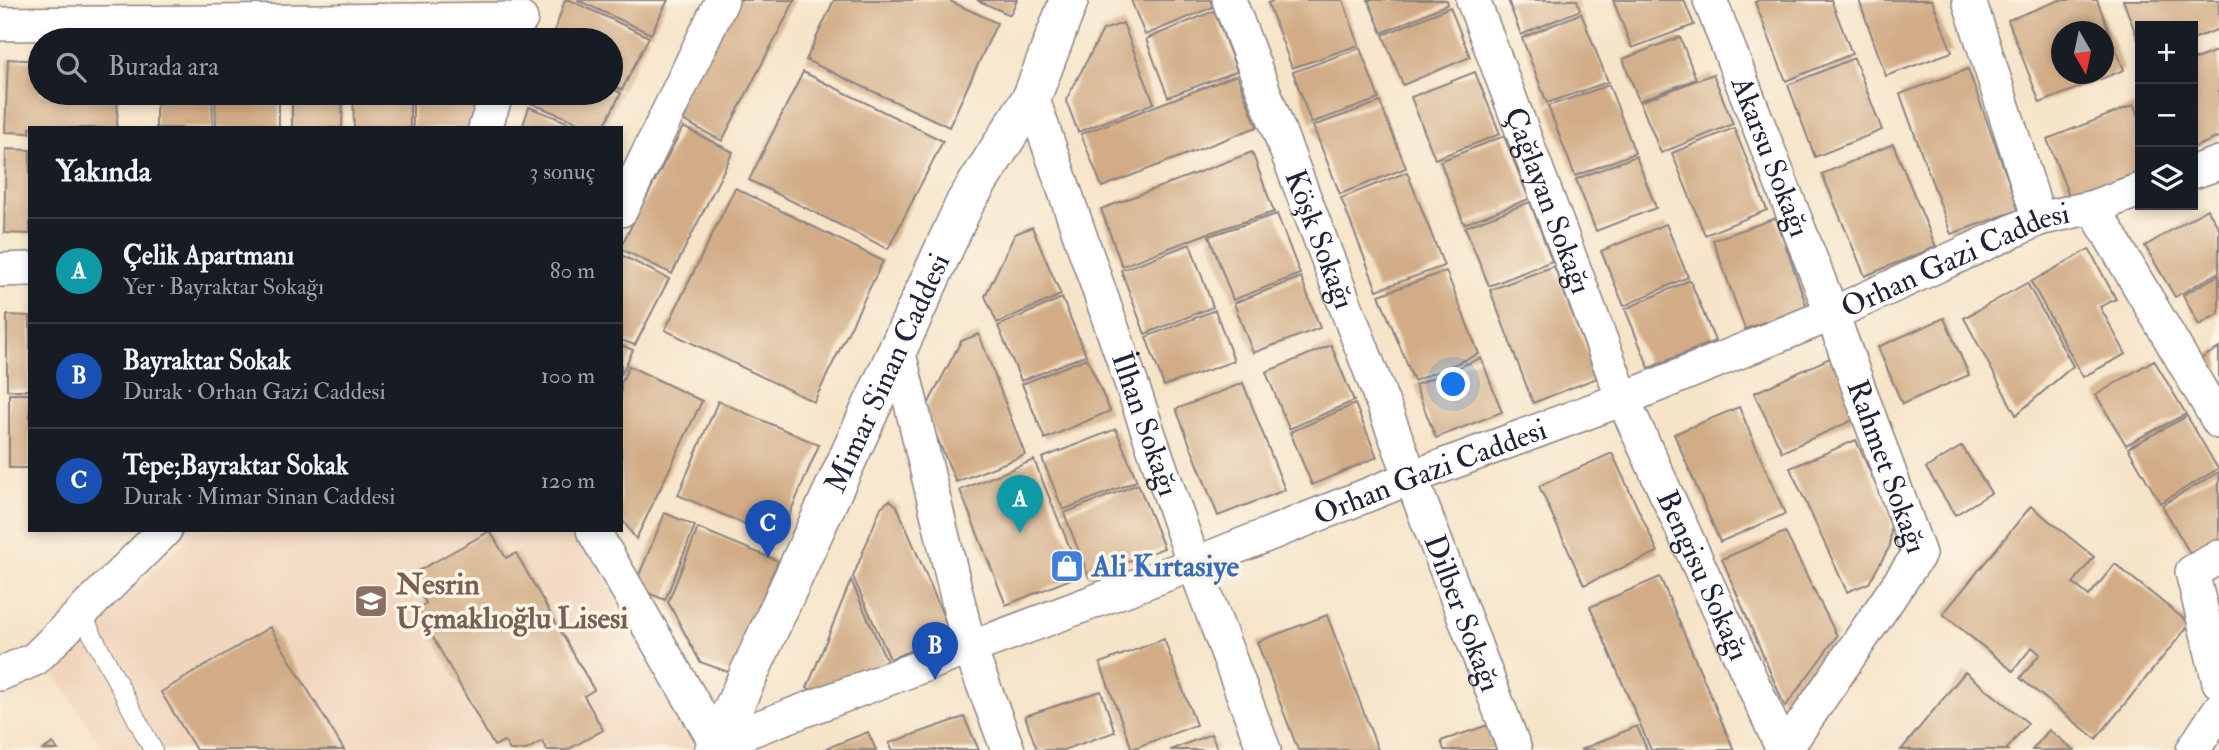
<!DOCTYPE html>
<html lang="tr">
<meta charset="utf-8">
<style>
:root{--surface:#171b24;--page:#20242c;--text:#f1f3f6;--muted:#9ea1a6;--line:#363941;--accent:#0b8043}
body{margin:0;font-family:"IM FELL Double Pica",serif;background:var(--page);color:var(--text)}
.controls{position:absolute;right:21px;top:21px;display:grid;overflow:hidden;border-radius:0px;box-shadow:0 4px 10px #0003}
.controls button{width:63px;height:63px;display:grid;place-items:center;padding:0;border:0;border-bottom:2px solid var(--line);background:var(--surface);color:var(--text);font:35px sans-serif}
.compass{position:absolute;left:2051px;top:21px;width:63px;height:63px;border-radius:50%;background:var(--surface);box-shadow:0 4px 10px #0003;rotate:171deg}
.you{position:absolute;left:1454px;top:385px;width:24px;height:24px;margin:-18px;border:5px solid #fff;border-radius:50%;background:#1a73e8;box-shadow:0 0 0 10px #1a73e833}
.badge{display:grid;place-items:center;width:46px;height:46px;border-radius:50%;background:var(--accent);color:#fff;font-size:23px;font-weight:700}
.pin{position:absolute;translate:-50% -58px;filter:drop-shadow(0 2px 4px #0008)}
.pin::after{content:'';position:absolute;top:37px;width:24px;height:21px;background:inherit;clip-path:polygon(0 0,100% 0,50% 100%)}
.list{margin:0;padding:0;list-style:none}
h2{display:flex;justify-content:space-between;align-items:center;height:91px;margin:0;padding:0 28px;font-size:30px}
h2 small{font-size:23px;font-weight:400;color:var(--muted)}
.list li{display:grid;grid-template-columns:46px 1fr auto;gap:21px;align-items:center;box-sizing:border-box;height:105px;padding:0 28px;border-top:2px solid var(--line)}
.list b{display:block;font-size:26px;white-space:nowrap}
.list p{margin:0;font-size:23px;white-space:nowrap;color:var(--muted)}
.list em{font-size:23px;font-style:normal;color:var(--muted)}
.icon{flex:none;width:38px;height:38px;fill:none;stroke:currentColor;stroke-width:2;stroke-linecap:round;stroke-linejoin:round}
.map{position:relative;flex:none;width:2219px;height:750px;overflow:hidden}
.search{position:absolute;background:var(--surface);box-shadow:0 4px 10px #0003;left:28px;top:28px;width:595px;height:77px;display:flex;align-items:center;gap:18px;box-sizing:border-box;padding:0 24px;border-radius:38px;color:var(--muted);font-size:26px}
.panel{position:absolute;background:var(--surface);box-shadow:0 4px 10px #0003;left:28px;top:126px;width:595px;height:406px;border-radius:0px}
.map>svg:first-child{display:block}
.built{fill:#f1d5bd}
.building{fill:#d1ac86;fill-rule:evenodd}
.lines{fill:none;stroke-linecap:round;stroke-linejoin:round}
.service-casing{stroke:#8c8382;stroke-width:20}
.minor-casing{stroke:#8c8382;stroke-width:36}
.tertiary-casing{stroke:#8c8382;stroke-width:41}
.service{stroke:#fff;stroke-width:18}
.minor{stroke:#fff;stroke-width:33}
.tertiary{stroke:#fff;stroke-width:38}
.labels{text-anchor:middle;stroke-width:7;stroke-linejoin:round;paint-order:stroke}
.street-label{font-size:30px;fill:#22223b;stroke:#fcf5e5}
.shop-label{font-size:30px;font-weight:bold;fill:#366cbe;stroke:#fcf5e5;text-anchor:start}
.education-label{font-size:30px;font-weight:bold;fill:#785e54;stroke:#fcf5e5;text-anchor:start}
</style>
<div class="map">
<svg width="2219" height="750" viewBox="0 0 2219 750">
<rect width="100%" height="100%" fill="#fcf5e5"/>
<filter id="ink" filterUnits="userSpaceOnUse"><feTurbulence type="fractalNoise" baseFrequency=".0143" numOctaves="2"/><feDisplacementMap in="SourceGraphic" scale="14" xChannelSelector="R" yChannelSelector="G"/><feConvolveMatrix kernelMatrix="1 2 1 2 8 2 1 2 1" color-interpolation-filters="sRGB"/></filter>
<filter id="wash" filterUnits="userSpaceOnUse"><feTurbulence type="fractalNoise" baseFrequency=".00686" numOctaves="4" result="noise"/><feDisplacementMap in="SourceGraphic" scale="28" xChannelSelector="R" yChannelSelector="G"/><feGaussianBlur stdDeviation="1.57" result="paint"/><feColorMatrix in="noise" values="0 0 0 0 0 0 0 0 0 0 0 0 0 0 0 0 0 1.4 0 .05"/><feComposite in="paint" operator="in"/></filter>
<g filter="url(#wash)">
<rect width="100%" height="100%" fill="#f6e4c9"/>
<path class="built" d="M196 530H577L699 736 692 750H104L53 671Z"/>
<g id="blocks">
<path class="building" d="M565 0H570L649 37 622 90 611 85V40H552Z
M577 0H668L651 34Z
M733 0H795L722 141 673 115Z
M834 0H948L997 23 949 127 806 60Z
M977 0H1017L1010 15Z
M1131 0H1210L1213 7 1145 35Z
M1276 0H1343L1359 45 1292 68 1268 3Z
M1368 0H1447L1448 4 1382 33Z
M1508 0H1577L1580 10 1521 35Z
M1613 0H1684L1694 25 1632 48Z
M1759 0H1831L1852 54 1786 81 1755 2Z
M1859 0H1932L1952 52 1886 76Z
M2060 0H2097L2124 70 2040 103 2008 20ZM2062 32H2104V74H2062Z
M2123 0H2219V29L2193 39V26H2140V45Z
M1450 7 1470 57 1403 85 1383 35Z
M1214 11 1237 71 1168 97 1146 39Z
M1581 13 1608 82 1547 103 1522 38Z
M1123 23 1154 103 1078 132 1066 100 1103 30Z
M1680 37 1696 79 1639 101 1623 59Z
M1360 48 1379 99 1311 123 1293 72Z
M2219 50V137L2193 148V60Z
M1854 58 1882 130 1815 157 1788 85Z
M8 59 40 61V93H118L117 128H30V133L5 132Z
M1968 69 2019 210 1951 234 1900 94Z
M803 72 943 141 888 249 749 180Z
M1475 72 1500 134 1435 159 1411 97Z
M1713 74 1733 124 1661 153 1640 102Z
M1237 75 1257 127 1102 187 1081 134Z
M1609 85 1635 153 1575 176 1548 106Z
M611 88 621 93 603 128H592L530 103 534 93H611Z
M156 93H212L213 128H156Z
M215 93H279V128H216Z
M292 93H343L342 128H292Z
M353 93H410V128H354Z
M413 93H474V128H413Z
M1380 102 1406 168 1340 194 1313 126Z
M2134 105 2140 122V171L2070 199 2047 139Z
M529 107 582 128H522Z
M683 127 733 152 672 274 621 249V246Z
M1734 128 1767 210 1705 235 1672 153Z
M1504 136 1529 199 1464 224 1440 161Z
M1893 144 1936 247 1865 276 1822 174Z
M6 149 30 150V234L4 233Z
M1252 152 1274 212 1206 234 1122 266 1101 209Z
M1636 156 1656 208 1596 231 1576 179Z
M1407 172 1444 266 1377 290 1341 198Z
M735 188 883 261 814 402 665 330Z
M1530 202 1552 261 1489 286 1465 227Z
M2207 209 2219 228V272L2175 297 2145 246Z
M1277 214 1300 274 1233 300 1209 236Z
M1776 218 1807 307 1745 329 1713 240Z
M1666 224 1688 277 1624 306 1601 251Z
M1032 227 1061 295 997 323 985 296 1015 234Z
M1190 244 1213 307 1145 334 1121 270Z
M2089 249 2116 299 2100 307 2126 354 2083 377 2031 282Z
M621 255 669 279 635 345 621 340Z
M1554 266 1597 378 1533 403 1490 290Z
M1446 271 1479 354 1414 381 1379 295Z
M2219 275V313L2199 325 2183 295Z
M1301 277 1320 328 1253 353 1234 303Z
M1690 280 1715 341 1649 368 1625 309Z
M2027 283 2073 366 2016 415 1964 318Z
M1062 298 1086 355 1021 381 998 326Z
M1215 310 1234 361 1164 386 1146 337Z
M7 315 30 316V390H7Z
M1944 318 1969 375 1902 404 1878 347Z
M979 334 1025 455 956 482 925 410 961 341Z
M621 345 633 350 621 375Z
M1331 345 1354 401 1289 429 1266 372Z
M2219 348V400L2197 361Z
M1832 357 1860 417 1782 452 1754 393Z
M1087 358 1110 411 1045 439 1022 384Z
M1481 358 1502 412 1436 438 1415 385Z
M2154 360 2186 414 2126 445 2096 395Z
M629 366 702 401 636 539 621 518V383Z
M1243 383 1285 490 1218 516 1176 409Z
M9 394H30V468H9Z
M718 401 819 445 779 539 678 495Z
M1355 404 1377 457 1312 485 1290 432Z
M1739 407 1785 514 1720 542 1674 434Z
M2187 416 2218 469 2160 503 2128 448Z
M1116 429 1137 481 1063 510 1042 458Z
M1856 440 1891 519 1890 546 1869 583 1847 592 1790 468Z
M1962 446 1991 493 1955 515 1926 468Z
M1612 453 1658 552 1584 585 1539 486Z
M1034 460 1081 575 1006 605 960 490Z
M2219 472V541L2192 557 2162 505Z
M1138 484 1164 548 1089 577 1064 513Z
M890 500 897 506 951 634 890 659 853 577 881 507Z
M2031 506 2094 557 2073 583 2089 596 2115 564 2190 624 2096 739 2020 678 2040 654 2032 647 2013 671 1943 614Z
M665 513 695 526 665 600 634 587Z
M698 528 778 561 731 673 700 662 668 602Z
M490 531 506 558 516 553 594 690 584 696 603 730 567 750H547L542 741 526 750H510L504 741 494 746 417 609 426 603 411 575Z
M1785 532 1837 636 1785 707 1722 559Z
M1660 577 1734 750H1651L1590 607Z
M851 580 887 662 820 693 807 688Z
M1327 615 1378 750H1298L1257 642Z
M270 627 344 750H196L161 692Z
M1164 639 1196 725 1132 749 1100 663Z
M1965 672 2028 723 2007 749 2008 750H1901Z
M1101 691 1115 732 1063 750H1037L1025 716Z
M964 717 979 750H892L889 743Z
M1500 721 1511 750H1444L1441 741Z
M1637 726 1647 750H1580Z
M2049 730 2074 750H2032Z
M868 732 876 750H822Z
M1211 734 1218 750H1170Z
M53 743 58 750H43Z"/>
</g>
</g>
<g filter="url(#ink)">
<use href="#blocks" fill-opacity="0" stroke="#8c8382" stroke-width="2"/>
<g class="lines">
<g class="service-casing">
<path id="service" d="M81 613 153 750"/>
</g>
<g class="minor-casing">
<g id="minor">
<path id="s1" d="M1229 0 1515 750"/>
<path id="s2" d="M1473 0 1623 399 1783 750"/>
<path id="s3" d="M1710 0 1832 314 1919 554 1785 750"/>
<path d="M1969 0 2039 219"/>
<path d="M0 24 521 19"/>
<path id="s4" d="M1032 97 1194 564 1264 750"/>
<path d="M485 128 497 93"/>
<path d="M2193 172 2219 163"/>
<path d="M2093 207 2219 422"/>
<path d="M621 210 722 0"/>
<path d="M0 270 30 269"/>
<path d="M898 349 969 647 1008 750"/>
<path d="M593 530 720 750"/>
<path d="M2219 557 2192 572 2219 682"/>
<path d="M0 674 35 659 165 530"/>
<path id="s5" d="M717 743 1194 564 1410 478 1623 399 1832 314 2039 219 2093 207 2140 190"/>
<path d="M2193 750 2219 710"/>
</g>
</g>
<g class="tertiary-casing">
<g id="tertiary">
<path id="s6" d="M714 750 965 203 1032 97 1069 0"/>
</g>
</g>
<use href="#service" class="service"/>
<use href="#minor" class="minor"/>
<use href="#tertiary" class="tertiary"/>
</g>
</g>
<defs>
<g id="shop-square" transform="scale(1.75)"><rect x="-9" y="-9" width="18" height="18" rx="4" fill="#3f7fe0" stroke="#fcf5e5"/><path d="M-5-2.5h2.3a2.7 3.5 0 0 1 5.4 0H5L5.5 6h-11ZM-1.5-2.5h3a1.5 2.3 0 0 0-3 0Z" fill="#fff"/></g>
<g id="school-square" transform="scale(1.75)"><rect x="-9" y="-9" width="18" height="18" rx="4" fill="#8d6e63" stroke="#fcf5e5"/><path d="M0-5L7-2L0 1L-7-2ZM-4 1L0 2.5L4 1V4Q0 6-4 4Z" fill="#fff"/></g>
</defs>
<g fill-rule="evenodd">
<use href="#shop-square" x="1067" y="566"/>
<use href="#school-square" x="371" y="601"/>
</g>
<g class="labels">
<g class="street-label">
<text dy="10" stroke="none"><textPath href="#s3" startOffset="168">Akarsu Sokağı</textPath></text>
<text dy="10" stroke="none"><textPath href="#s2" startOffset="214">Çağlayan Sokağı</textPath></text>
<text dy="10" stroke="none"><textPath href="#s1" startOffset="256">Köşk Sokağı</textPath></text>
<text dy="10" stroke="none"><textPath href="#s5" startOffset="1330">Orhan Gazi Caddesi</textPath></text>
<text dy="10" stroke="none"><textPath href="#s6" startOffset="415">Mimar Sinan Caddesi</textPath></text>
<text dy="10" stroke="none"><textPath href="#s4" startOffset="346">İlhan Sokağı</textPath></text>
<text dy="10" stroke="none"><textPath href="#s3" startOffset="499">Rahmet Sokağı</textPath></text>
<text dy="10" stroke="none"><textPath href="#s5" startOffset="763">Orhan Gazi Caddesi</textPath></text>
<text dy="10" stroke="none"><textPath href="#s2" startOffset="620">Bengisu Sokağı</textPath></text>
<text dy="10" stroke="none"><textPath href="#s1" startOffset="656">Dilber Sokağı</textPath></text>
</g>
<g class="shop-label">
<text x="1092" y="576">Ali Kırtasiye</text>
</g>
<g class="education-label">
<text x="396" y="594">Nesrin<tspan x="396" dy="34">Uçmaklıoğlu Lisesi</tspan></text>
</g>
</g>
</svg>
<div class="controls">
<button>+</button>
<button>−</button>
<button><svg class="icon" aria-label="layers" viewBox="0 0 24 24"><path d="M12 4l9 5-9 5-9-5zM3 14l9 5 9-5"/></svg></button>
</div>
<svg class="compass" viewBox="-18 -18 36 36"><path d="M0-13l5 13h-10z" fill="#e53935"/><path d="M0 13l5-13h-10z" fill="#9ea1a6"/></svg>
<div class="you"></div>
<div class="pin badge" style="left:1020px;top:533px;background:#0f9aa8">A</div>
<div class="pin badge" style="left:935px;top:680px;background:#1a4fb4">B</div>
<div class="pin badge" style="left:768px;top:558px;background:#1a4fb4">C</div>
<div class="search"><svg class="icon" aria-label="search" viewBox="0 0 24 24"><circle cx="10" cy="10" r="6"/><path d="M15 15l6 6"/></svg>Burada ara</div>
<section class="panel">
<h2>Yakında<small>3 sonuç</small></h2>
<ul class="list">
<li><span class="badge" style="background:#0f9aa8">A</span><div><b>Çelik Apartmanı</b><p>Yer · Bayraktar Sokağı</p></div><em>80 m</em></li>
<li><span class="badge" style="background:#1a4fb4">B</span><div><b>Bayraktar Sokak</b><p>Durak · Orhan Gazi Caddesi</p></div><em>100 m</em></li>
<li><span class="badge" style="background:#1a4fb4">C</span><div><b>Tepe;Bayraktar Sokak</b><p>Durak · Mimar Sinan Caddesi</p></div><em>120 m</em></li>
</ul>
</section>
</div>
